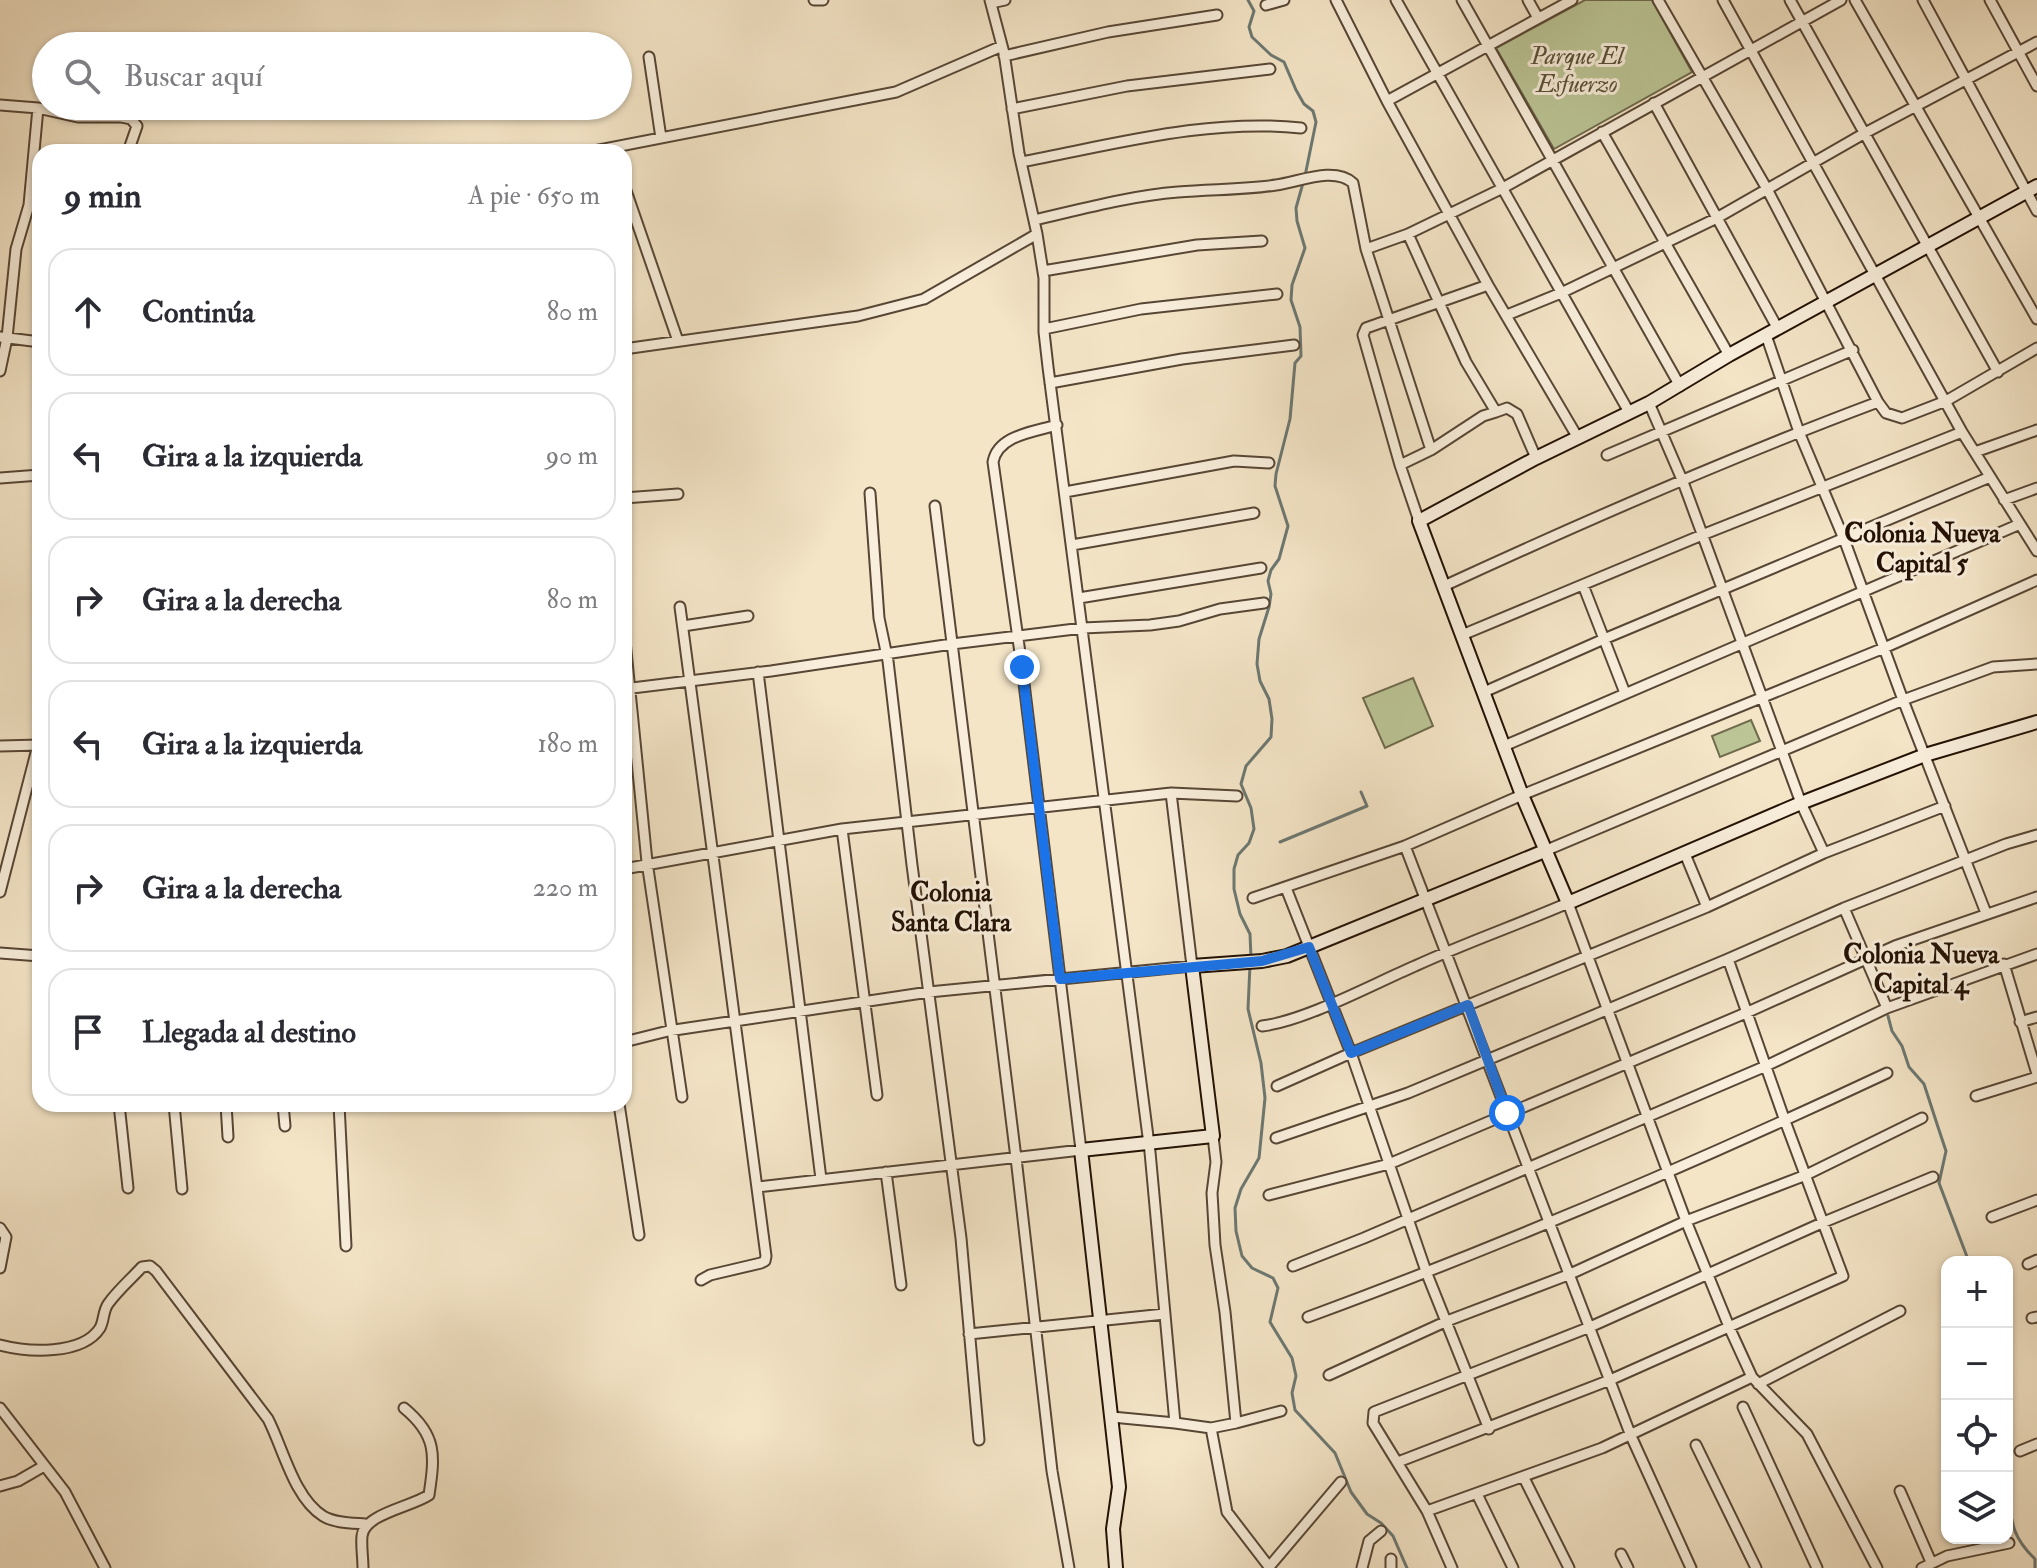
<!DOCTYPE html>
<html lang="es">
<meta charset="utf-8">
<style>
:root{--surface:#fff;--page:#f7f7f7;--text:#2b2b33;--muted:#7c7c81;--line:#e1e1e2}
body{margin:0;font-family:"IM FELL Double Pica",serif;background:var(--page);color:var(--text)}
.controls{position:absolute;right:24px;bottom:24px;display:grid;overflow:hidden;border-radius:16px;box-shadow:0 2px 6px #0004}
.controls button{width:72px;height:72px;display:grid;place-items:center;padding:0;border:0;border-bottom:2px solid var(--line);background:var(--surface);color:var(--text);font:40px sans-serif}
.stop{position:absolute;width:24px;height:24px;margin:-18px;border:6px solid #1a73e8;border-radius:50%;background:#fff}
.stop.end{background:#1a73e8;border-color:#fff;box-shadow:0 2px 8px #0008}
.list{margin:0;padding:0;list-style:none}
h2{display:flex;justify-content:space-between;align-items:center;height:104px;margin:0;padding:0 32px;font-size:34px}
h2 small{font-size:26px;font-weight:400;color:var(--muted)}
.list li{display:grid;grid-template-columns:52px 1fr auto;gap:24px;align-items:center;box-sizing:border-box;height:128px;margin:0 16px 16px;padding:0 16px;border:2px solid var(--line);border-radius:24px}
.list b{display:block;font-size:30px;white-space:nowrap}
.list em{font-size:26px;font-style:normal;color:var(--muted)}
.icon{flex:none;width:44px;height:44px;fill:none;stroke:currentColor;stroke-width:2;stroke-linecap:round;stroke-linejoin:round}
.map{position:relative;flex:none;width:2037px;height:1568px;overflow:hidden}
.search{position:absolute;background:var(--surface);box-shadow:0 2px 6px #0004;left:32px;top:32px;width:600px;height:88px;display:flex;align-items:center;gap:20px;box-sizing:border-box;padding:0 28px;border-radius:44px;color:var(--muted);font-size:30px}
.panel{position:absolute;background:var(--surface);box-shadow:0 2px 6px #0004;left:32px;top:144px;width:600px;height:968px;border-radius:24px}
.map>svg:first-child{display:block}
.green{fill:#bbc596;stroke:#6f6b4d;stroke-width:2}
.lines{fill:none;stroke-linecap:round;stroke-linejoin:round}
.stream{stroke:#6c7872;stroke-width:3}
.street-casing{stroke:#574635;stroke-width:13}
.secondary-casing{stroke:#231104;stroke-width:16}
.street{stroke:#f8eedb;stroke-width:9}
.secondary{stroke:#f8eedb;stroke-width:12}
.route{stroke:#1a73e8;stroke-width:10}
.labels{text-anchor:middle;stroke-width:6;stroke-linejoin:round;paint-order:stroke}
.park-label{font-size:24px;font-style:italic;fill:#585037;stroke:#f8eedb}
.neighbourhood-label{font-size:26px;font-weight:bold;fill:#231104;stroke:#f8eedb}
</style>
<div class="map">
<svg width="2037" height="1568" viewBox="0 0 2037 1568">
<rect width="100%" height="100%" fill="#f4e5c7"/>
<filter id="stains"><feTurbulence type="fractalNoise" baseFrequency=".0025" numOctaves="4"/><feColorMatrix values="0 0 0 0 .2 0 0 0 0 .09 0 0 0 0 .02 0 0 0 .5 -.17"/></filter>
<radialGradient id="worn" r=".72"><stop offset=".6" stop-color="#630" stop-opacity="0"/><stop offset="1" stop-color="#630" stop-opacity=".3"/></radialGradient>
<path class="green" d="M1585 0H1652L1692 72 1554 149 1496 48Z
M1413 678 1433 726 1385 748 1363 698Z
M1751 720 1760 741 1720 757 1712 736Z"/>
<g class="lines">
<path class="stream" d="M1248 0 1254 11 1249 27 1252 37 1271 55 1284 62 1296 90 1304 104 1313 111 1316 122 1305 176
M1280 842 1367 806 1361 792
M1251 958 1250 934 1240 914 1234 889V869L1238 855 1249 843 1254 829 1251 808 1241 784 1246 766 1271 737 1272 719 1269 699 1260 681 1257 664 1259 639 1269 607 1271 594 1268 581 1271 570 1279 559 1288 526 1275 486 1276 474 1290 419 1295 363 1301 356 1300 327 1291 300 1292 285 1305 248 1297 221 1296 208 1303 183
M1250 965 1248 1009 1261 1063 1265 1098 1259 1158 1241 1189 1235 1208 1236 1231 1242 1256 1252 1268 1273 1278 1278 1288 1270 1322 1292 1358 1296 1376 1292 1393 1295 1410 1335 1453 1351 1492 1367 1514 1381 1523 1393 1536 1407 1568
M1888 1016 1892 1031 1902 1046 1909 1067 1924 1084 1938 1127 1946 1151 1939 1183 1969 1262
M2007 1489C2012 1520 2010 1535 2035 1559V1568"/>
<g class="street-casing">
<path id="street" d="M814 0H823
M990 0 1004 53 1019 153 1037 234 1044 278V332L1048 367 1150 1152 1175 1423 1211 1428 1227 1512 1270 1568
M1336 0 1387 101 1488 285 1578 438
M1396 0 1629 412
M1462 0 1680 386
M1528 0 1538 18
M1658 0 1767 189 1878 402
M1723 0 1962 432 2037 551
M1790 0 1998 372
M1855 0 2037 319
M1923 0 2037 211
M1990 0 2037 86
M991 3 1005 0
M1266 5 1284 0
M1004 56 1108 32 1217 15
M649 57 661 138
M1387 101 1572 0
M1654 103 1778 329
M0 105 38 108 29 205 16 249 7 338 0 371
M38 108 78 117H121L131 119 137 126 128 152
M1012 109 1127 86 1270 69
M1602 132 1729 355
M589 152 896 92 1002 46
M1021 162C1112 145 1208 118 1301 128
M624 185 678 341
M1034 220C1082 209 1129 196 1178 192 1211 189 1244 190 1276 185 1299 182 1334 166 1353 183L1366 249 1431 450
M1366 249 1408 234 1501 189 1841 0
M1043 271 1197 245 1262 241
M1507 315 1561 293 1715 219 1865 133 2037 42
M1044 329 1141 309 1277 294
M1766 335 1799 432 1844 539 1903 700 1986 913
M0 337 40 342
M624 349 858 316 924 299 1037 234
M1050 383 1182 359 1294 345
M1649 403 1683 482 1801 803 1824 853
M1496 412 1507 408 1517 414 1536 458
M1975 452 2037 430
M1607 455 1853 350
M1400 465 1431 450 1483 416 1496 412 1466 362 1408 234
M0 478 40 475
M1065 492 1234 461 1269 463
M870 493 879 618 888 661 912 865 961 1238 979 1440
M624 498 678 494
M2004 500 2037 488
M935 506 1016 1158 1052 1471 1069 1568
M1419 521 1400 465 1363 335 1366 328 1488 285
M1072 545 1254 513
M1583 585 1625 693
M1444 586C1587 520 1731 457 1878 402L1886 413 1902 418 1946 401 2037 348
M1079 598 1261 568
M680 607 766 1256 765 1261 761 1263 710 1275 701 1280
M683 626 748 616
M624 631 647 862 682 1097
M1462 635 1702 535 1962 432
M758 672 821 1179
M624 689 771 671 952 644 1083 628 1150 625 1179 621 1220 609 1264 603
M1484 692 1604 639 1990 477
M0 746 40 745
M1504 746 2020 524
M842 829 877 1095
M1405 846 1631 1436 1691 1568
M1547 850 1903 700 1993 667 2037 664
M1685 854 1707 907
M624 869 842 829 1171 793 1237 796
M1286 888 1351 1053 1427 1274 1489 1429
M0 892 38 745
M1253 898 1405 846 1522 795 1884 648 2037 580
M1844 908 1887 1008
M0 953 40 956
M2004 964 2037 1074
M2020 1022 2037 1017
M1262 1026C1305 1021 1373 984 1415 966 1465 943 1517 925 1568 903L1686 1221 1730 1329 1752 1377 1807 1434 1877 1568
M624 1042 668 1031 929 992 1192 966 1171 793
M1277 1086 1351 1053 1707 907 1824 853 1945 806
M1976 1096 2037 1077
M119 1104 128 1188
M174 1104 182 1189
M226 1104 228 1137
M283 1104 285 1126
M339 1104 346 1246
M619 1104 639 1235
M1213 1136 1216 1162 1212 1193 1215 1245 1225 1312 1236 1423 1281 1411
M1276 1138 1408 1093 1728 959 1844 908 2006 844 2037 835
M886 1172 901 1285
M757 1187 1081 1150 1022 667 993 462C998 435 1034 432 1057 425
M1269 1195 1389 1164 1748 1012 1895 946 2037 897
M1992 1217 2037 1200
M0 1228 6 1237 0 1268
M2028 1264 2037 1260
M1293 1266 1364 1238 1766 1066 1887 1008 2037 954
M1308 1317C1504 1245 1697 1162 1887 1073
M2032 1318 2037 1317
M969 1334 1165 1314
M0 1345C27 1352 82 1356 100 1328 104 1321 103 1311 108 1304 117 1291 131 1279 142 1267L150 1266 156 1271 268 1419C283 1448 294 1498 323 1516 334 1523 352 1523 365 1524
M1329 1375 1447 1321 1568 1275 1686 1221 1806 1175 1922 1118
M1758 1384 1900 1311
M1743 1407 1817 1568
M0 1408 65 1492 105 1568
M1112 1417 1175 1423
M1211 1428 1236 1423
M1696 1445 1756 1568
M2020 1451 2037 1444
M1398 1462 1610 1380 1843 1276 1785 1121 1728 959
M1524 1478 1569 1568
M0 1486 18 1481 44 1466
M1900 1491 1931 1562
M1477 1494 1513 1568
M1427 1511 1602 1448 1752 1377
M1621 1554 1628 1568
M1269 1567 1341 1482
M363 1568C363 1558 361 1546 362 1536 364 1514 411 1507 429 1495 435 1455 437 1435 404 1408
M1362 1568 1369 1541 1381 1531
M1391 1568V1559
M1452 1568 1427 1511 1373 1423 1374 1412 1590 1327 1824 1222 1933 1177
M1922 1568 1947 1556 2009 1543"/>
</g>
<g class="secondary-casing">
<path id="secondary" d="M2037 186 1729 355 1649 403 1536 458 1419 521 1522 795 1568 903 1801 803 1925 755 2037 722
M1116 1568 1113 1529 1119 1487 1081 1150 1213 1136 1192 966 1262 961 1287 956 1547 850"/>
</g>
<use href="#street" class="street"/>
<use href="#secondary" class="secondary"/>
</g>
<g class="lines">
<path class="route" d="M1022 667 1060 979 1262 961 1309 947 1351 1053 1468 1005 1507 1113"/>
</g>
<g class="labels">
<g class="park-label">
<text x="1577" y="64">Parque El<tspan x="1577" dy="28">Esfuerzo</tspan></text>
</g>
<g class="neighbourhood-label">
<text x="1922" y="542">Colonia Nueva<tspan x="1922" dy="30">Capital 5</tspan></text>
<text x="951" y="901">Colonia<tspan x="951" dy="30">Santa Clara</tspan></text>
<text x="1921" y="963">Colonia Nueva<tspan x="1921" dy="30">Capital 4</tspan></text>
</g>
</g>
<rect width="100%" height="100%" filter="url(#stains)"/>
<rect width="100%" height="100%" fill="url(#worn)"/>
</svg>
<div class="controls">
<button>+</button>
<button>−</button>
<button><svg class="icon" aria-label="locate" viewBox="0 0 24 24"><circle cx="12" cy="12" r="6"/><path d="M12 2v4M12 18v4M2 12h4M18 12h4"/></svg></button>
<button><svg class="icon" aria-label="layers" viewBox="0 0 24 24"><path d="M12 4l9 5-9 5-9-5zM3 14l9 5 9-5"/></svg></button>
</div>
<div class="stop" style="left:1507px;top:1113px"></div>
<div class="stop end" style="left:1022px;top:667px"></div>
<div class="search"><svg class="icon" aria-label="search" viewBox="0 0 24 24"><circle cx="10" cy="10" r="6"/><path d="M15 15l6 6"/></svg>Buscar aquí</div>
<section class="panel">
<h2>9 min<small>A pie · 650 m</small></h2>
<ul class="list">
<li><svg class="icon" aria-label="ahead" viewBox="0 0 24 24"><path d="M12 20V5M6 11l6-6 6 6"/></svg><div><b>Continúa</b></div><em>80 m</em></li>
<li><svg class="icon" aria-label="left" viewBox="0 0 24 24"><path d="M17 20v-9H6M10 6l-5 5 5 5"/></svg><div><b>Gira a la izquierda</b></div><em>90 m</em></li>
<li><svg class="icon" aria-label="right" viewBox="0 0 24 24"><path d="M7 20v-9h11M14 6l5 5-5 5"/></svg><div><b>Gira a la derecha</b></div><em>80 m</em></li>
<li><svg class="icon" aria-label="left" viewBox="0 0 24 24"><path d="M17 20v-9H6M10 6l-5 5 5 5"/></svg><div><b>Gira a la izquierda</b></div><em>180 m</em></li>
<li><svg class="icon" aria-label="right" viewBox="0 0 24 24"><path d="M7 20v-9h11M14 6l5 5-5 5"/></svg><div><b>Gira a la derecha</b></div><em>220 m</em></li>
<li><svg class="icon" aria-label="arrive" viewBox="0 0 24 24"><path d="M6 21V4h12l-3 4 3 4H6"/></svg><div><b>Llegada al destino</b></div></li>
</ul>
</section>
</div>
